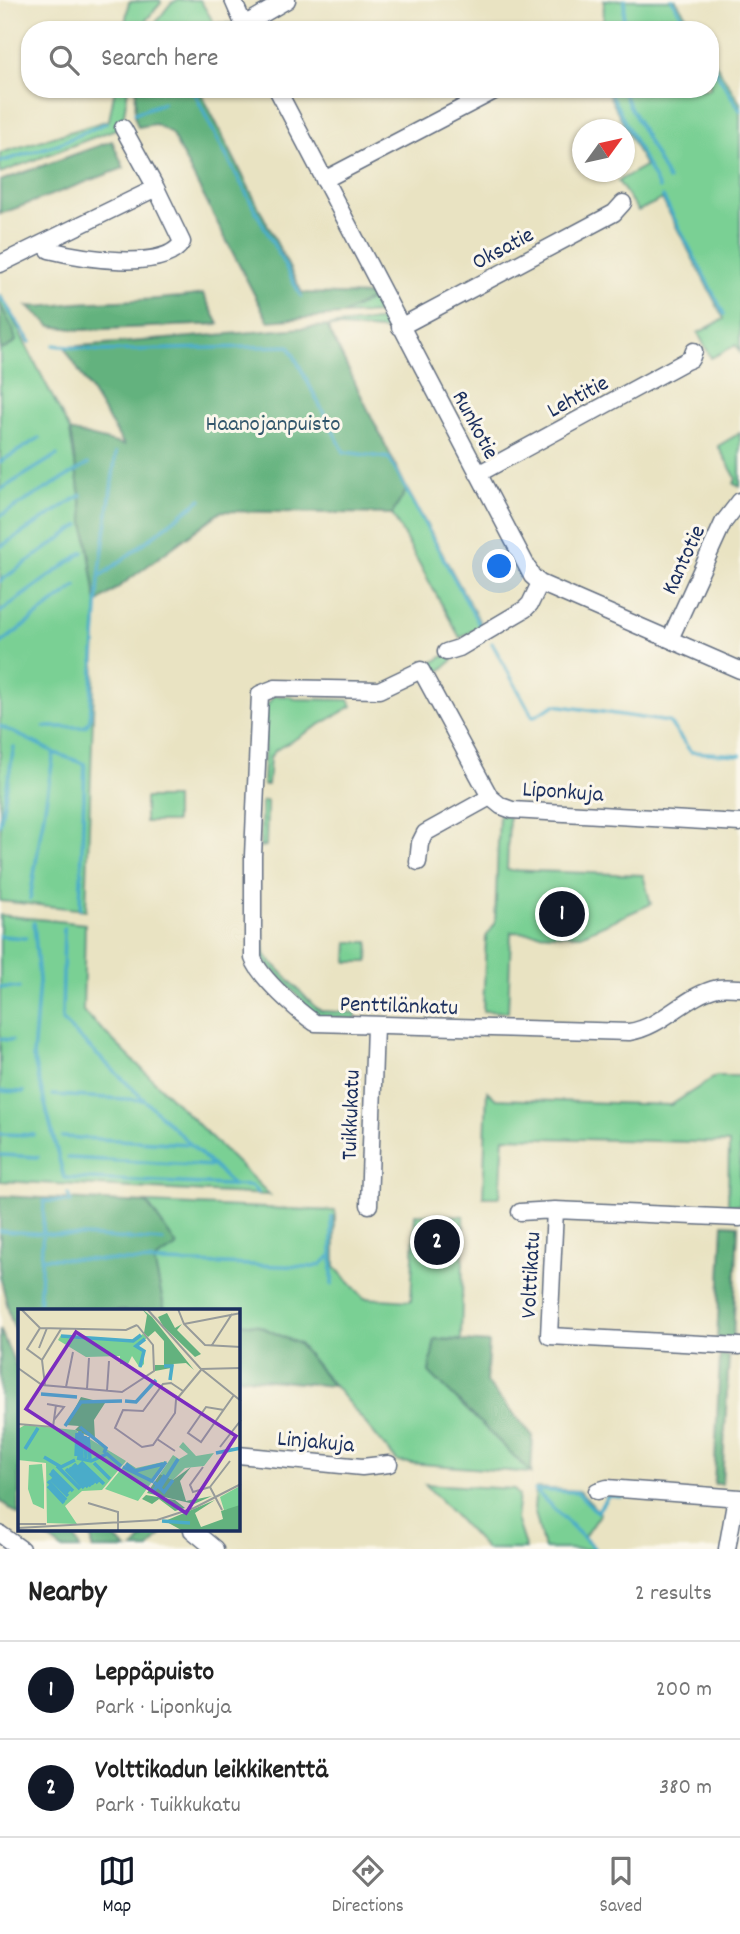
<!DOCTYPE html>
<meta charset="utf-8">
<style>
:root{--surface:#fff;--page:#f2f2f2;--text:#222;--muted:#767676;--line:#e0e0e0;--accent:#111827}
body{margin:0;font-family:Dekko,sans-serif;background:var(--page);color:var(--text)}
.compass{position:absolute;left:572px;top:119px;width:63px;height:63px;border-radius:50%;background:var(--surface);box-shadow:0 2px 5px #0004;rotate:57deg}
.you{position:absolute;left:500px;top:567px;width:24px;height:24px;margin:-18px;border:5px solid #fff;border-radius:50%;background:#1a73e8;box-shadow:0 0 0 10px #1a73e833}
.badge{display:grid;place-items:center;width:46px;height:46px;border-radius:50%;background:var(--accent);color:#fff;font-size:23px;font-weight:700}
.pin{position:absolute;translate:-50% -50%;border:4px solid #fff;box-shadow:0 2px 7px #0006}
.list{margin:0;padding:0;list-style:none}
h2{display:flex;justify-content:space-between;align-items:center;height:91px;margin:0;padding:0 28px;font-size:30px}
h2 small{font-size:23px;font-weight:400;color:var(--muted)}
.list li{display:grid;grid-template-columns:46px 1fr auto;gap:21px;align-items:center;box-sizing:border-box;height:98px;padding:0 28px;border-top:2px solid var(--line)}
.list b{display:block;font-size:26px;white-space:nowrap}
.list p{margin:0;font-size:23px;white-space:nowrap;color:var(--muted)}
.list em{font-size:23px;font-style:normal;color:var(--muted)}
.icon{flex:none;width:38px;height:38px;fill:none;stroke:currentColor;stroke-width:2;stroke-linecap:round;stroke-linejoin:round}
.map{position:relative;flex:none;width:740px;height:1549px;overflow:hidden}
.search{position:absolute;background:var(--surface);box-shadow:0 2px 5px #0004;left:21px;right:21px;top:21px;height:77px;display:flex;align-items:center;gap:18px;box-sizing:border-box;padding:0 24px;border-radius:28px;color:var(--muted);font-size:26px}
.sheet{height:287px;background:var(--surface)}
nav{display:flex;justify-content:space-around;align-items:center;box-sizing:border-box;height:98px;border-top:2px solid var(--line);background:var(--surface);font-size:19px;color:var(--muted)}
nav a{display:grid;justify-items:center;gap:4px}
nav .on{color:var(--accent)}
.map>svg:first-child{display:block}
.green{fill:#7ad094;stroke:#4a8079;stroke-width:2}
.forest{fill:#63b27e;stroke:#3f706e;stroke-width:2}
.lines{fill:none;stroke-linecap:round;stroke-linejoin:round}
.stream{stroke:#4aacc9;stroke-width:3.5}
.minor-casing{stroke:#636e81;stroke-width:19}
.minor{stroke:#fff;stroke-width:16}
.labels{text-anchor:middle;stroke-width:6;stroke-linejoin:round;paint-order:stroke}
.street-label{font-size:23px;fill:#1b2f5e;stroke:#fbf7ec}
.park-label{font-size:23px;fill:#33576c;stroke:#fbf7ec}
.inset-river{fill:none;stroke:#4aacc9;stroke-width:3.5}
.inset-road{fill:none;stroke:#979b9a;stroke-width:2}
.view{fill:#7b2cbf;fill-opacity:0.15;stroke:#7b2cbf;stroke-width:3.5}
.inset-edge{fill:none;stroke:#1b2f5e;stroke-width:3.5}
</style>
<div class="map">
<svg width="740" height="1549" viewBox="0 0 740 1549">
<rect width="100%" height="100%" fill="#fbf7ec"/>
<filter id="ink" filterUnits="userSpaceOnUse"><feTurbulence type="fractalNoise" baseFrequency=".0143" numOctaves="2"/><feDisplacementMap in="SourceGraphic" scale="14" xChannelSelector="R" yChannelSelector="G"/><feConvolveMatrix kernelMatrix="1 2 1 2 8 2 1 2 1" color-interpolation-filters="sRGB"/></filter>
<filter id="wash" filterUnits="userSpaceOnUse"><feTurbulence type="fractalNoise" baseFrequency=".00686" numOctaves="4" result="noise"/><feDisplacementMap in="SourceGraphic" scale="28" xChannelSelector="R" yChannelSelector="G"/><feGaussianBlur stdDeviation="1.57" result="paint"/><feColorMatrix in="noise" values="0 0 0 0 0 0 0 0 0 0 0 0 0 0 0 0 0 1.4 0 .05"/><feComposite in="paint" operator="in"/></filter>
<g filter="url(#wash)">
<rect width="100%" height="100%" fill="#e9e3c2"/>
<path class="green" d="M158 0 161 1V3L146 20 141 30H124L129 2Z
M178 0H200L214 23H232L237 30H150L171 3Z
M604 0H676L695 30H603Z
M710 55 740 103V352L736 345 711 358 698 333 724 319 662 199 638 211 618 181 645 166 606 89H710Z
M115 89H128L123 120 116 129 0 173V153L109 120Z
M0 294 70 431 97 603 86 910 0 901Z
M375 297 383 311 381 313 343 315Z
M386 320 391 323 395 331 327 326Z
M740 433V487L734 484 736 478 718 446Z
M407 489 482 626 460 638 392 514Z
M448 654 453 660 440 671 438 681 430 664Z
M274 696H289L294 699 349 700 352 706 276 750 270 757 268 785H263L266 706Z
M145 798H175V822H145Z
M262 801H267L266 846 260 847Z
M499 814 509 817 507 870 643 875 651 904 581 935 511 932 508 1012 483 1011 486 937 495 924Z
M0 915 85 924 83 1011 270 1195 0 1181Z
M258 928H262L265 955 313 1005 321 1011 356 1013V1019L318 1016 312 1011 259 955Z
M348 942H369L368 962H347Z
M716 1076H740V1205H728L729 1143 504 1137 500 1197H483L487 1091 496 1099 671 1105Z
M147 1203 335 1211V1267L364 1298 411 1301 415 1214 464 1216 461 1340 435 1339 429 1372 531 1473 398 1462 299 1344 257 1325 238 1323V1311H165L154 1261 177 1246Z
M425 1484 514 1489 519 1496 516 1519 526 1549H486Z
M536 1488 579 1491 600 1513 584 1537 595 1549H544L534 1508Z"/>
<path class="forest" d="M136 89H199L302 293 374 295 375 297 342 315 268 321 171 133 155 124 138 127 135 118Z
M112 141 124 168 0 214V181Z
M203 294 219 324 81 330 51 326 28 306C45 308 61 304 77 303 120 300 161 301 203 294Z
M0 304 13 329 16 341 7 348 0 349Z
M327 326 407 489 392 514 222 511 97 603 70 431 124 445 66 350 67 347Z
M0 1196 147 1203 177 1246 154 1261 165 1311H19V1340L11 1320 0 1276Z
M723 1224 738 1225 733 1340 717 1338Z
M238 1323 257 1325 299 1344 333 1386 238 1377Z
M0 1329 19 1373V1515L0 1501Z
M435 1339 489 1343 486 1382 533 1436 531 1473 429 1372Z
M720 1355 729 1356 722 1484H714Z
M46 1530H72L80 1549H62L43 1535Z
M87 1530H105L127 1549H92V1540Z
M149 1530H165L149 1549H133Z"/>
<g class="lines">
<path class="stream" d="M672 0 691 30
M623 30 625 0
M710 62 740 110
M193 89 210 125 301 296
M608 89 659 188
M621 89 668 180
M135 113 163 103
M0 162 58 144 106 123
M663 197 724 314
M0 296 30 342
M54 345 100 351 289 346 344 452 389 458 480 626
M0 462 39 438
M0 490 57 455
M0 516 88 464
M0 547 81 495
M100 577 201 499
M0 581 80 525
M0 612 83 552
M492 643 533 717 555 705 669 722 691 752 740 755
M0 644 76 586
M0 726 54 752 30 899
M44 727H81L86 726 90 719 99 578 116 453
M55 753 85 764 80 908
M0 824 14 747
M34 923 39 981 33 1057 64 1178 251 1186 258 1193
M64 928 62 1021 232 1184
M0 936 26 938
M0 987 19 988
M0 1039 12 1040
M0 1091 24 1092
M52 1095 144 1100
M0 1134 34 1135
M62 1137 190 1144
M0 1155 38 1157
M68 1158 213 1166
M332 1217V1285
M0 1231 163 1241
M41 1258 313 1267 320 1265 332 1255
M53 1311 39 1310 44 1201 71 1202 68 1194
M535 1490 577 1492 597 1512 608 1496 623 1497
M537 1492 595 1549"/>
</g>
</g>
<g filter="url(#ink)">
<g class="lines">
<g class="minor-casing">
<path id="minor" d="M233 0 246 30
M244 25 287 0
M277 89 532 576 540 583 740 670
M324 180 498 89
M45 243 49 250C77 257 165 273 182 242L156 188 123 128
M0 264 156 188
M400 327 614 213 623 203
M478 474 686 361 691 359 694 351
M670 639 723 523 740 501
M446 652 459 648 525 609 530 604 540 583
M740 823 512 810 501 806 490 797 421 670 379 690 275 688 260 694 253 856V958C259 977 299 1012 315 1023L629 1032C663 1027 685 995 718 988 725 987 733 988 740 988
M418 862 420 843 425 833 490 797
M369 1205 375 1026
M520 1212 555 1210
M740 1218 555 1210 549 1336 740 1346
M238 1455 362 1467 389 1464
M597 1491 607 1488 740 1498
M192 1530 215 1549
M0 1534 21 1549
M727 1549 736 1498"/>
</g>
<use href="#minor" class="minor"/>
</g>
</g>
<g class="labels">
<g class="street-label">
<text transform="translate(502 247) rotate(-28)" y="8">Oksatie</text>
<text transform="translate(577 395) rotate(-28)" y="8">Lehtitie</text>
<text transform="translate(477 424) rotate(62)" y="8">Runkotie</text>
<text transform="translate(682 559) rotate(-65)" y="8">Kantotie</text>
<text transform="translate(563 790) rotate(4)" y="8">Liponkuja</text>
<text transform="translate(399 1004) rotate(2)" y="8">Penttilänkatu</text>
<text transform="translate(349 1115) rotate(-88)" y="8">Tuikkukatu</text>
<text transform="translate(529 1275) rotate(-87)" y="8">Volttikatu</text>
<text transform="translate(316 1440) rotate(5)" y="8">Linjakuja</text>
</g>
<g class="park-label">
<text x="273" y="430">Haanojanpuisto</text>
</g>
</g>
<g transform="translate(18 1309)">
<rect width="222" height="222" fill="#e9e3c2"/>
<path d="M125 25 129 29 119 37 126 41V55L122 59 114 47 110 55H102V47L68 48 40 31 43 26 115 31ZM7 116 57 121 108 152 84 181 64 182 47 197 59 215 29 214 28 154 0 151V120ZM165 133 178 147 196 144 186 157 167 159 155 171 142 165 155 146 161 150 170 145 161 138ZM149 152 120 192 87 180 109 153 118 159ZM24 155 26 176V200L15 195 10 180 11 156ZM222 177V198L206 201 202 188Z" fill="#7ad094"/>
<path d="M124 0 134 8 176 61 168 54 155 55 153 73V59L137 62V56H146V32L137 22 130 28 126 24 129 6ZM149 4 157 19 164 15 159 21 183 45 177 48 145 17 140 8ZM63 88 87 94 76 111 77 130 57 121 61 117 48 116ZM173 158 162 172 168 192 177 190V184L179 190 194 187 176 195 129 184 142 165 155 171ZM128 186 157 191 167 199 157 202 141 190 134 195 124 190ZM197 191 177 204 183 218 205 210 203 202 222 196V222H165L147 212Z" fill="#63b27e"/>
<path class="inset-river" d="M43 27 115 32 123 26M146 57H154L152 71M122 58 126 42 118 37 127 30M23 85 59 88M107 92 118 93 138 71M47 117 63 93 104 92M62 118 88 139 86 144M67 127 68 149M70 128 72 150M7 140 20 119M198 144 223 139M58 147 59 124M26 148 43 158 57 151M61 148 62 122M59 149 73 152 89 145 103 157M64 149V124M63 153 86 175M76 154 92 170M56 155 76 175M61 155 80 174M108 155 117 162 145 155M39 157 62 180M54 157 73 177M105 158 134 172 148 153M51 159 70 178M48 160 66 179M34 161 55 182M32 164 51 183M33 170 50 187M30 172 48 191M136 173 146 183 155 171M30 177 46 194M141 180 160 150M134 184 147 166M144 212 172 214"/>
<path class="inset-road" d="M3 0 22 19 108 21 119 16M129 0 182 59 223 92M160 0 166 15 187 36 223 38M166 15 223 4M22 19 9 40 24 51M194 36 214 5M21 39 29 19M0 59 24 76 104 83 136 62 135 36 119 16M182 60 223 59M27 76 24 51 43 20M48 78 55 43M69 80 71 49M89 82 91 52M165 82 153 74 145 75 125 102 105 101 97 119 124 138 135 136 157 104 158 91 183 61M29 95 46 98 36 111M206 101 188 98 170 124 183 133 216 86M0 115 35 118 38 96M139 130 157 142M202 138 223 111M185 158 172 176 175 183 192 178M70 194 100 203V223M204 201 192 178 212 152M0 215H28M0 219 139 211 176 199 223 175"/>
<path class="view" d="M58 23 218 127 168 204 8 100Z"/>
<rect width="222" height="222" class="inset-edge"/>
</g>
</svg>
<svg class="compass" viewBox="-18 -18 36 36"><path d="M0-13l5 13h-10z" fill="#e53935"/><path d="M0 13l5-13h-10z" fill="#767676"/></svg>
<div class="you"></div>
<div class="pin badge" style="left:562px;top:914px">1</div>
<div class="pin badge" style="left:437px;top:1242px">2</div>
<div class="search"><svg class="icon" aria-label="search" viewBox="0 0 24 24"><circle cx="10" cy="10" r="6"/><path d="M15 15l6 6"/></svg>Search here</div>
</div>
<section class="sheet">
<h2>Nearby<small>2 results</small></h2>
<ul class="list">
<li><span class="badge">1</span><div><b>Leppäpuisto</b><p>Park · Liponkuja</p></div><em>200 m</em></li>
<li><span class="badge">2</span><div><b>Volttikadun leikkikenttä</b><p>Park · Tuikkukatu</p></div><em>380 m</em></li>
</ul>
</section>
<nav>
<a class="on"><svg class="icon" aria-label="map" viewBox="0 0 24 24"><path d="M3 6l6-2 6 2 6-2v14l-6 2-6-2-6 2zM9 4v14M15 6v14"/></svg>Map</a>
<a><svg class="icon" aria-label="directions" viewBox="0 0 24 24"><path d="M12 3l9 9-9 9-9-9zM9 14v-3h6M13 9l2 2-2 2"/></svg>Directions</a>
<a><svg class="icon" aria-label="saved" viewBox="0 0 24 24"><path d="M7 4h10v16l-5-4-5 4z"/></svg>Saved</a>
</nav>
